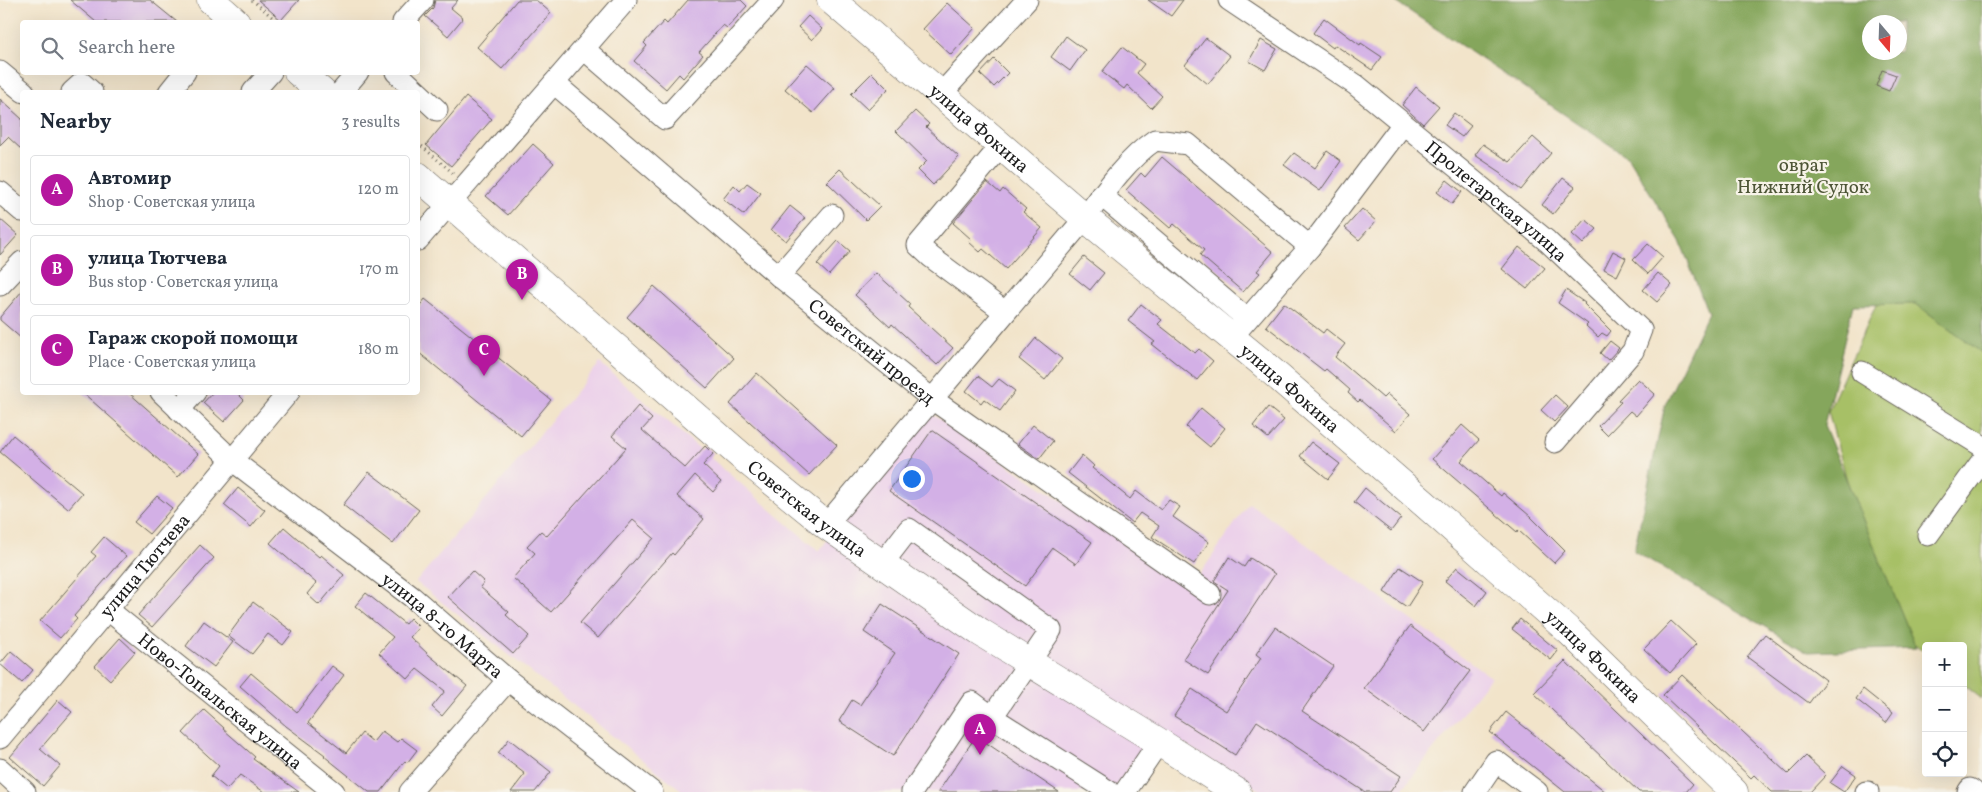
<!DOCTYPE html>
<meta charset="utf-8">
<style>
:root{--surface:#fff;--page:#f6f6f7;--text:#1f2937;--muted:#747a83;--line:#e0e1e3;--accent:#b5179e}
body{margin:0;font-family:Vollkorn,serif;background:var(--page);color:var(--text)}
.controls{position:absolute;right:15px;bottom:15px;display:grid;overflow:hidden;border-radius:5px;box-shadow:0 5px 20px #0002}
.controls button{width:45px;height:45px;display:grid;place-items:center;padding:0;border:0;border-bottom:1px solid var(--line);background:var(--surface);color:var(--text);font:25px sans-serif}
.compass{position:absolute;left:1862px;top:15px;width:45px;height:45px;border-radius:50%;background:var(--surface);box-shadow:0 5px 20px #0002;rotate:161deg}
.you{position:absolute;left:911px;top:478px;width:18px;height:18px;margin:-12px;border:4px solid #fff;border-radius:50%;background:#1a73e8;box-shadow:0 0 0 8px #1a73e833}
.badge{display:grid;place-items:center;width:32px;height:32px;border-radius:50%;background:var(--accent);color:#fff;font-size:16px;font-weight:700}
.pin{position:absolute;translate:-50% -41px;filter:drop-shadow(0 1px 2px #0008)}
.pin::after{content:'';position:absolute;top:26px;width:18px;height:15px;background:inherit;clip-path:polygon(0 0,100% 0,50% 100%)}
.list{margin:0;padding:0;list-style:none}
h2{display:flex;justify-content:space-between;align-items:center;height:65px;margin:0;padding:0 20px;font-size:21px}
h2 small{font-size:16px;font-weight:400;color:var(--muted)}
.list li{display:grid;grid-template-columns:32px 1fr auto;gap:15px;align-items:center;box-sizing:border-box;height:70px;margin:0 10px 10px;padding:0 10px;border:1px solid var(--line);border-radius:5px}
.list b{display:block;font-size:19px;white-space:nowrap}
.list p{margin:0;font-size:16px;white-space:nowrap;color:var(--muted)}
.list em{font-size:16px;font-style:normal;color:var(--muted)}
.icon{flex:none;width:28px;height:28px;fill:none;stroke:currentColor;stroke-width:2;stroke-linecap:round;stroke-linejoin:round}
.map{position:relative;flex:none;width:1982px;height:792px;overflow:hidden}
.search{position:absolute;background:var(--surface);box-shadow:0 5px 20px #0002;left:20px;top:20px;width:400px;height:55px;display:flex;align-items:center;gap:12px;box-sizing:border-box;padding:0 18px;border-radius:5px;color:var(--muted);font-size:19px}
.panel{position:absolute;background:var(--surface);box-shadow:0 5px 20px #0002;left:20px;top:90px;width:400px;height:305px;border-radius:5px}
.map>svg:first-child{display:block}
.built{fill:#ecd1ea}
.green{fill:#a7c066;stroke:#626e41}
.forest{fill:#85a65b;stroke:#50613c;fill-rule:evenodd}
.building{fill:#d3b0e6}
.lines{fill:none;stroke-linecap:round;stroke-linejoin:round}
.minor-casing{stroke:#676259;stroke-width:23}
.major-casing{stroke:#676259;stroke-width:29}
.path{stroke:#676259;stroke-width:3;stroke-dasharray:1 4;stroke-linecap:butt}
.minor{stroke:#fff;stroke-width:21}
.major{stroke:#fff;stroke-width:28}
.labels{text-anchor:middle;stroke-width:4.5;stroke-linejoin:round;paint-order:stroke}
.street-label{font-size:19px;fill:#1c1c1c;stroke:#f7f3e8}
.park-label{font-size:19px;fill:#4d5536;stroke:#f7f3e8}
</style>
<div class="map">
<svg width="1982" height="792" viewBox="0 0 1982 792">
<rect width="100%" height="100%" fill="#f7f3e8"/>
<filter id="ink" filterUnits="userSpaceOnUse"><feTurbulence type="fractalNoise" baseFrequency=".02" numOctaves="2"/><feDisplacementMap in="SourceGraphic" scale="10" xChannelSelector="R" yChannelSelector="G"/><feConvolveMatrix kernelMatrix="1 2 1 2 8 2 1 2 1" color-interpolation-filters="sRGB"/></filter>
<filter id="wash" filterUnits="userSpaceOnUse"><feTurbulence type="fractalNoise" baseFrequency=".0096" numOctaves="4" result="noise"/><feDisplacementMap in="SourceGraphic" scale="20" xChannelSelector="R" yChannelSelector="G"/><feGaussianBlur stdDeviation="1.12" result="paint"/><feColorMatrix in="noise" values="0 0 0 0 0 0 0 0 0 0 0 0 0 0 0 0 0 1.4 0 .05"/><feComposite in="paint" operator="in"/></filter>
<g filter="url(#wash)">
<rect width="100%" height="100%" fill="#f2e4ca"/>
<path class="built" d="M600 363 819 551 927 411 1191 587 1249 503 1491 677 1400 792H1263L1156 728 1112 792H684L416 582Z"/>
<path class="green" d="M1904 243 1982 265V699L1963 684V646H1926V653L1885 620 1828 411Z"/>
<path class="forest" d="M1393 0H1982V353L1916 304 1853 305 1824 425 1916 648 1808 652 1634 551 1665 405 1708 313 1680 241 1628 157ZM1870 22H1900V52H1870Z"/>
<g id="blocks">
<path class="building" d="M70 0H150L177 22H96Z
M258 0H299L281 20Z
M435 0H458L451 8 463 18 448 36 425 16 433 8Z
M517 0H536L551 13 502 69 477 47Z
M688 0H741L747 6 727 28 723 25 699 52 703 55 683 78 679 74 666 89 634 61 647 46 644 43 664 21 667 24Z
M1148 0H1183L1171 16Z
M947 3 975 28 951 55 923 29Z
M808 16 822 29 812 40 798 27Z
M1324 18 1360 45 1361 43 1382 57 1372 70 1335 45 1333 48 1313 33Z
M1066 36 1085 50 1070 71 1051 57Z
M1206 38 1230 56 1208 84 1185 65Z
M1261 40 1277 49 1265 70 1249 61Z
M1122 47 1144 64 1137 73 1162 96 1151 108 1127 85 1124 89 1102 72Z
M994 59 1008 73 994 87 980 74Z
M807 64 835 88 813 113 785 89Z
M1882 70 1896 75 1889 91 1876 86Z
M872 73 888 89 868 110 851 94Z
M1416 87 1439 106 1423 124 1402 105Z
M466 97 492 119 451 166 426 145Z
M0 99 22 119V150L8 137 0 145Z
M915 111 929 124 926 127 959 157 933 185 918 170 927 161 896 131Z
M1454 113 1471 126 1462 137 1445 125Z
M1533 137 1551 153 1521 190 1501 175 1502 173 1475 155 1483 144 1510 162Z
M533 144 554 163 508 215 486 196Z
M1327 151 1341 161 1320 191 1284 165 1294 153 1315 168Z
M1162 157 1273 252 1257 271 1260 273 1243 292 1200 255 1204 250 1174 224 1170 228 1126 190 1141 173 1145 177Z
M840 169 880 206 866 220 827 182Z
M1563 178 1575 187 1553 214 1542 205Z
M1447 180 1462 192 1452 204 1437 192Z
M987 182 1000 193 1003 189 1026 209 1023 212 1042 228 1006 269 983 249 980 252 969 242 971 239 953 223Z
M747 183 761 193 744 215 723 199 734 185 740 191Z
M790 206 805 218 786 241 771 230Z
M1362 209 1376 221 1359 240 1345 228Z
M0 219 18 235 0 255Z
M1585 219 1597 229 1583 244 1572 234Z
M838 241 850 251 829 275 817 264Z
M1648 244 1663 257 1648 274 1633 260Z
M1519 247 1545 268 1527 289 1502 269Z
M1613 251 1626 258 1617 276 1604 269Z
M1084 257 1104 273 1090 290 1070 274Z
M876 273 910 304 908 307 953 348 937 365 892 324 890 327 855 295Z
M1658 273 1672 285 1657 302 1643 290Z
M654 286 734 358 707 388 627 317Z
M1566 290 1585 303 1584 304 1611 331 1607 336 1602 333 1598 337 1586 326 1588 324 1558 303Z
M22 291V339L0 320V317Z
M425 299 551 400 521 436 418 352V308Z
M1284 303 1323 333 1326 329 1345 344 1335 357 1383 398 1387 394 1410 414 1396 431 1360 400 1358 402 1348 393 1350 390 1326 369 1324 371 1266 326Z
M1141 304 1162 320 1158 324 1195 353 1199 349 1213 361 1197 380 1152 344 1155 342 1128 321Z
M1036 338 1062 359 1045 380 1019 359Z
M1610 341 1619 348 1608 360 1600 353Z
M757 373 837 445 809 475 730 404Z
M978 376 992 387 999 379 1015 391 1000 411 984 399 981 403 966 391Z
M1638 379 1655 394 1636 416 1630 411 1607 435 1598 426 1621 402 1618 400Z
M82 392H128L198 454 178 477Z
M213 392H236L244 400 224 422 203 403Z
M1555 395 1568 407 1554 422 1541 410Z
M638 406 652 419 642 430 685 468 705 446 713 454 703 465 721 482 713 492 695 475 677 496 704 519 674 555 672 553 598 638 580 623 654 538 633 520 551 612 513 578 535 553 527 546 541 531 547 536 626 448 612 436Z
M1268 407 1284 420 1268 438 1253 426Z
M1201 408 1225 428 1210 447 1186 427Z
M1033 425 1053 441 1039 459 1018 444Z
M1462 425 1479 440 1461 461 1501 496 1503 493 1530 516 1565 551 1554 563 1518 530 1517 532 1432 459Z
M932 430 1092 542 1076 564 1053 548 1025 586 889 491Z
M13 435 82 493 68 509 0 452Z
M1311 442 1340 464 1328 479 1300 456Z
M1082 455 1094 466 1092 468 1130 499 1136 491 1161 510 1169 500 1180 507 1173 517 1209 542 1194 564 1152 537 1159 526 1140 513 1132 523 1068 473Z
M369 472 419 510 393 544 343 505Z
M238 488 265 510 251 527 224 505Z
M1365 488 1401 518 1391 531 1354 502Z
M157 496 172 508 149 534 134 522Z
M284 527 319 557 321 555 344 575 319 605 307 594 316 583 270 543Z
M104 537 126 556 74 616 77 619 60 638 40 621 96 556 91 552Z
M200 545 214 558 152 627 138 615Z
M1229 557 1244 567 1250 558 1275 574 1208 675 1183 659 1228 590 1214 581Z
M1400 567 1423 582 1407 607 1384 592Z
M1457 567 1487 591 1476 606 1445 581Z
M472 571 484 582 480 587 509 612 506 615 529 636 513 654 448 597Z
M366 593 405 624 410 618 419 627 410 637 429 655 467 686 442 716 432 707 445 691 417 669 408 679 379 653 393 637 355 606Z
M253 602 293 632 283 645 268 634 252 654 228 636Z
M882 604 959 654 893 756 839 721 852 700 860 705 895 653 864 632Z
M1520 619 1558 651 1551 660 1512 629Z
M204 621 233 642 214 667 186 646Z
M1671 621 1696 644 1670 673 1644 649Z
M1410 626 1470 671 1424 732 1364 688Z
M1275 627 1333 666 1302 711 1401 776 1390 792H1365L1257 721 1235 755 1174 716 1192 689 1226 711 1261 658 1256 654Z
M1765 634 1826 680 1809 703 1747 657Z
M120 638 135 652 110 680 95 666Z
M11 651 33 670 22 683 0 664Z
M1565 661 1693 784 1686 792H1639L1534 693Z
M332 666 344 675 308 723 346 753 362 733 373 742 382 731 397 742 401 738 417 750 407 763 405 761 381 792H369L324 756 325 755 286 726 240 686 251 673 297 712Z
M1682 675 1788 774 1806 756 1826 775 1810 792H1772L1754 775 1751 778 1663 695Z
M1863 689 1893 713 1886 723 1856 699Z
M58 700 72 712 40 749 60 766 43 786 10 757Z
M204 710 224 728 223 729 255 757 253 759 299 792H264L240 775 227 789 211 776 219 766 183 733Z
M1506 712 1606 792H1565L1490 732Z
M976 736 1059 792H938Z
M509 739 551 772 535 792H511L525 774 498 753Z
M1843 766 1856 775 1844 792 1830 783Z"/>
</g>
</g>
<g filter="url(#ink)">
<use href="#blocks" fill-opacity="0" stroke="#676259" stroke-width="1"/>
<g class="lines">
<g class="minor-casing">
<g id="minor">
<path id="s1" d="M1229 0 1356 85 1547 241 1641 330 1633 351 1555 442"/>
<path d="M403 22 423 0"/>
<path d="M584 49 665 119 773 0"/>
<path d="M0 72 24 92"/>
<path d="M396 72 437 110"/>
<path id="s2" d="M554 83 779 276 932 399 1210 594"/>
<path d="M72 92 82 83 92 92"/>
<path d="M169 92 185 72"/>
<path d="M253 92 271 72"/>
<path d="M341 92 358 72"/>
<path d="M941 94 1027 0"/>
<path d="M1001 146 918 245 931 257 1005 312"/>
<path d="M0 192 22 211"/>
<path d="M1101 195 1247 319"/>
<path d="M418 240 626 0"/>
<path d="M779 276 832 215"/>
<path d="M0 285 22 262"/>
<path d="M1230 339 1310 247 1403 124"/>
<path d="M1862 372 1982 446"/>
<path id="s3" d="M161 392 232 460 412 597 508 680 652 792"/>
<path d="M179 410 195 392"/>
<path d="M826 525 1085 218C1104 192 1128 158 1155 140L1188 144 1310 247"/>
<path d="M1928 535 1982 461"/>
<path d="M882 564 909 529 1051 630 992 717 1110 792"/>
<path id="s4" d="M107 609 334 792"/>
<path id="s5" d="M0 738 289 392"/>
<path d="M0 769 25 792"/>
<path d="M410 792 508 680"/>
<path d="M912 792 972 702 992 717"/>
<path d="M1125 792 1159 742"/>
<path d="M1475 792 1496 761 1537 792"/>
<path d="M1866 792H1868"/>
<path d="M1968 792 1970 789 1974 792"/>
</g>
</g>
<g class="major-casing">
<g id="major">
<path d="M211 0 236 22"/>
<path id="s6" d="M831 0 1085 218 1260 361 1426 505 1570 632 1734 792"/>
<path d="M298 72 322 92"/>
<path id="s7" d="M418 176 740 455 826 525 980 632 1159 742 1237 792"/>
</g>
</g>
<path class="path" d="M252 0 278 22
M418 143 453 173"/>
<use href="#minor" class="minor"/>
<use href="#major" class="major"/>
</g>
</g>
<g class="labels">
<g class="street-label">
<text dy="7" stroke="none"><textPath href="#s6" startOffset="196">улица Фокина</textPath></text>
<text dy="7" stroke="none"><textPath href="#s1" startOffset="335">Пролетарская улица</textPath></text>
<text dy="7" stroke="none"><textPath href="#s2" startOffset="416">Советский проезд</textPath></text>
<text dy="7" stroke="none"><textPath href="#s6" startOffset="601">улица Фокина</textPath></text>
<text dy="7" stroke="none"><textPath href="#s7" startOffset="512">Советская улица</textPath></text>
<text dy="7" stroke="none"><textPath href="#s5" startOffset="225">улица Тютчева</textPath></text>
<text dy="7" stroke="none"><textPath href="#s3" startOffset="366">улица 8-го Марта</textPath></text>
<text dy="7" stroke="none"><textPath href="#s6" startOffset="1006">улица Фокина</textPath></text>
<text dy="7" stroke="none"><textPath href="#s4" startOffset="146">Ново-Топальская улица</textPath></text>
</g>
<g class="park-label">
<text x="1803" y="171">овраг<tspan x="1803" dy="22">Нижний Судок</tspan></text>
</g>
</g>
</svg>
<div class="controls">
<button>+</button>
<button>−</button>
<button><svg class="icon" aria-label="locate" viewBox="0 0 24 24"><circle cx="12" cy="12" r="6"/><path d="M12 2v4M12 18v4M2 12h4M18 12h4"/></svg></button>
</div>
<svg class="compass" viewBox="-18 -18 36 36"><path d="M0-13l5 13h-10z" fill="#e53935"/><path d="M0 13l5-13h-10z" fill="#747a83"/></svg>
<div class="you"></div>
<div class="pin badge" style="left:980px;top:755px">A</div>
<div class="pin badge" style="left:522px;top:300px">B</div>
<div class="pin badge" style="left:484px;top:376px">C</div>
<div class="search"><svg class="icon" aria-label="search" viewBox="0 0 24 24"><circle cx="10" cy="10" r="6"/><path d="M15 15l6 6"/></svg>Search here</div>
<section class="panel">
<h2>Nearby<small>3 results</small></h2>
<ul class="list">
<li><span class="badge">A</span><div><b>Автомир</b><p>Shop · Советская улица</p></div><em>120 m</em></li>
<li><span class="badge">B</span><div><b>улица Тютчева</b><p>Bus stop · Советская улица</p></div><em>170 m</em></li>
<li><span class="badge">C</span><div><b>Гараж скорой помощи</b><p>Place · Советская улица</p></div><em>180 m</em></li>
</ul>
</section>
</div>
